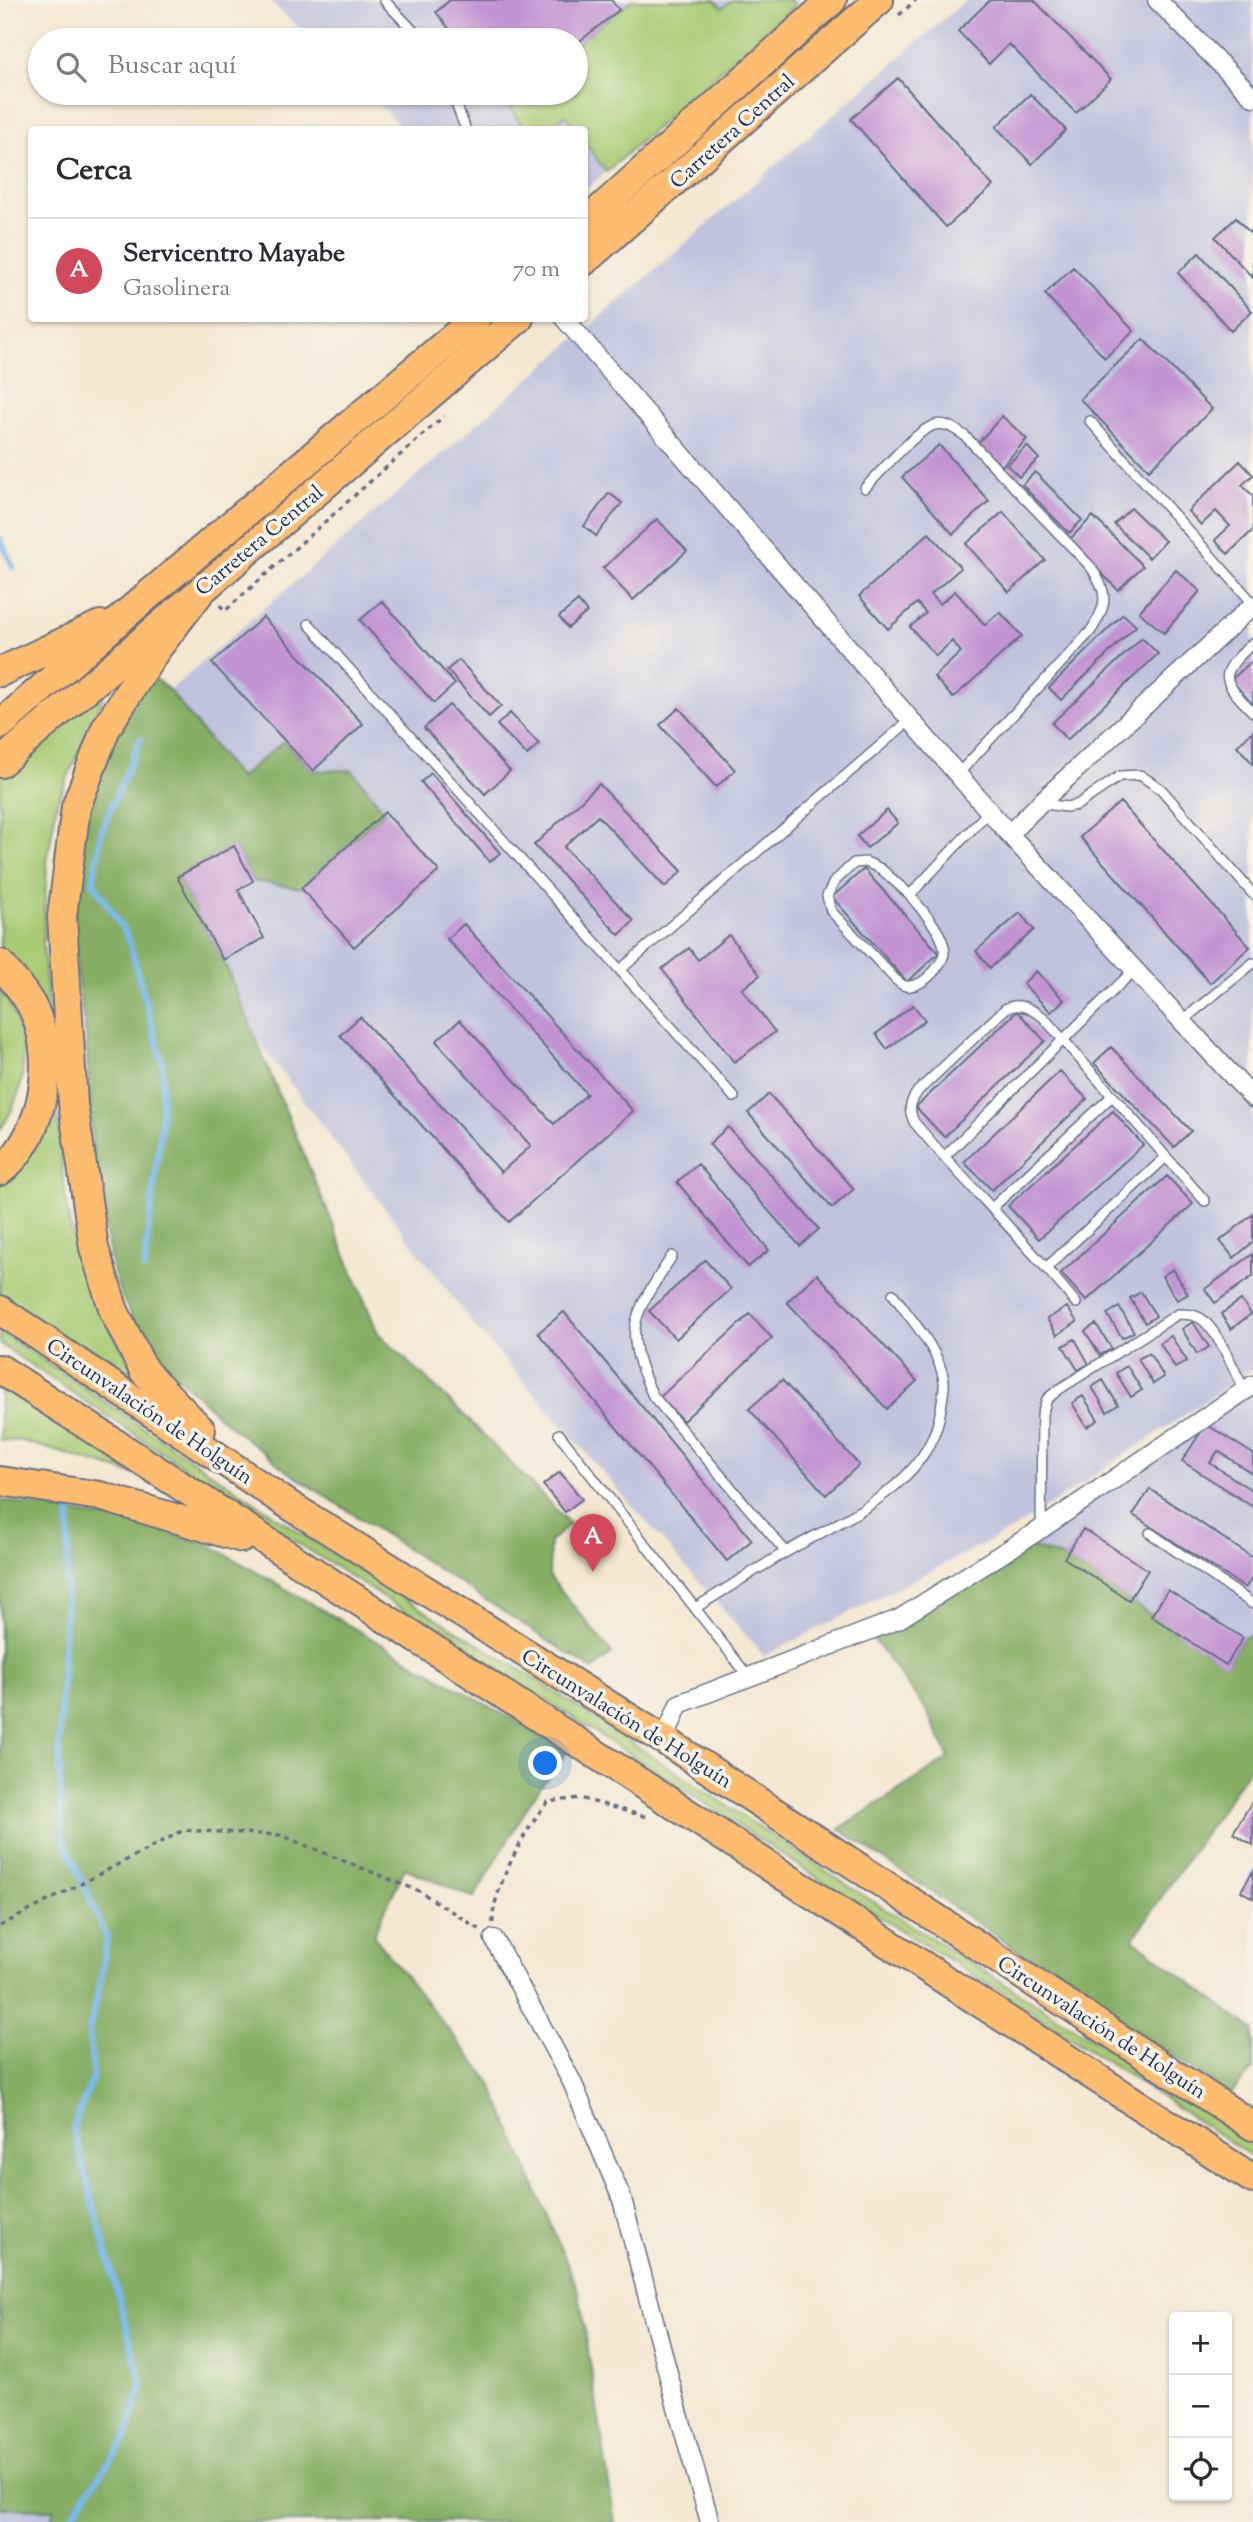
<!DOCTYPE html>
<html lang="es">
<meta charset="utf-8">
<style>
:root{--surface:#fff;--page:#f7f7f7;--text:#2b2b33;--muted:#7c7c81;--line:#e1e1e2;--accent:#d1495b}
body{margin:0;font-family:"Sorts Mill Goudy",serif;background:var(--page);color:var(--text)}
.controls{position:absolute;right:21px;bottom:21px;display:grid;overflow:hidden;border-radius:7px;box-shadow:0 2px 5px #0004}
.controls button{width:63px;height:63px;display:grid;place-items:center;padding:0;border:0;border-bottom:2px solid var(--line);background:var(--surface);color:var(--text);font:35px sans-serif}
.you{position:absolute;left:546px;top:1764px;width:24px;height:24px;margin:-18px;border:5px solid #fff;border-radius:50%;background:#1a73e8;box-shadow:0 0 0 10px #1a73e833}
.badge{display:grid;place-items:center;width:46px;height:46px;border-radius:50%;background:var(--accent);color:#fff;font-size:23px;font-weight:700}
.pin{position:absolute;translate:-50% -58px;filter:drop-shadow(0 2px 4px #0008)}
.pin::after{content:'';position:absolute;top:37px;width:24px;height:21px;background:inherit;clip-path:polygon(0 0,100% 0,50% 100%)}
.list{margin:0;padding:0;list-style:none}
h2{display:flex;justify-content:space-between;align-items:center;height:91px;margin:0;padding:0 28px;font-size:30px}
h2 small{font-size:23px;font-weight:400;color:var(--muted)}
.list li{display:grid;grid-template-columns:46px 1fr auto;gap:21px;align-items:center;box-sizing:border-box;height:105px;padding:0 28px;border-top:2px solid var(--line)}
.list b{display:block;font-size:26px;white-space:nowrap}
.list p{margin:0;font-size:23px;white-space:nowrap;color:var(--muted)}
.list em{font-size:23px;font-style:normal;color:var(--muted)}
.icon{flex:none;width:38px;height:38px;fill:none;stroke:currentColor;stroke-width:2;stroke-linecap:round;stroke-linejoin:round}
.map{position:relative;flex:none;width:1253px;height:2522px;overflow:hidden}
.search{position:absolute;background:var(--surface);box-shadow:0 2px 5px #0004;left:28px;top:28px;width:560px;height:77px;display:flex;align-items:center;gap:18px;box-sizing:border-box;padding:0 24px;border-radius:38px;color:var(--muted);font-size:26px}
.panel{position:absolute;background:var(--surface);box-shadow:0 2px 5px #0004;left:28px;top:126px;width:560px;height:196px;border-radius:7px}
.map>svg:first-child{display:block}
.industrial{fill:#c1c2dd}
.green{fill:#a8ca73;stroke:#627c68;stroke-width:2}
.forest{fill:#86ae65;stroke:#506e62;stroke-width:2}
.lines{fill:none;stroke-linecap:round;stroke-linejoin:round}
.stream{stroke:#7abaee;stroke-width:6}
.building{fill:#c394d3}
.service-casing{stroke:#677087;stroke-width:12}
.minor-casing{stroke:#677087;stroke-width:21}
.trunk-casing{stroke:#677087;stroke-width:32}
.path{stroke:#677087;stroke-width:3.5;stroke-dasharray:5 5;stroke-linecap:butt}
.service{stroke:#fff;stroke-width:9}
.minor{stroke:#fff;stroke-width:18}
.trunk{stroke:#febc70;stroke-width:28}
.labels{text-anchor:middle;stroke-width:7;stroke-linejoin:round;paint-order:stroke}
.street-label{font-size:21px;fill:#1b2f5e;stroke:#f7f3e8}
</style>
<div class="map">
<svg width="1253" height="2522" viewBox="0 0 1253 2522">
<rect width="100%" height="100%" fill="#f7f3e8"/>
<filter id="ink" filterUnits="userSpaceOnUse"><feTurbulence type="fractalNoise" baseFrequency=".0143" numOctaves="2"/><feDisplacementMap in="SourceGraphic" scale="14" xChannelSelector="R" yChannelSelector="G"/><feConvolveMatrix kernelMatrix="1 2 1 2 8 2 1 2 1" color-interpolation-filters="sRGB"/></filter>
<filter id="wash" filterUnits="userSpaceOnUse"><feTurbulence type="fractalNoise" baseFrequency=".00686" numOctaves="4" result="noise"/><feDisplacementMap in="SourceGraphic" scale="28" xChannelSelector="R" yChannelSelector="G"/><feGaussianBlur stdDeviation="1.57" result="paint"/><feColorMatrix in="noise" values="0 0 0 0 0 0 0 0 0 0 0 0 0 0 0 0 0 1.4 0 .05"/><feComposite in="paint" operator="in"/></filter>
<g filter="url(#wash)">
<rect width="100%" height="100%" fill="#f4e8d3"/>
<path class="industrial" d="M269 0H801L585 190 584 130 404 129 366 93H576V40H311Z
M966 0H1253V1369L1015 1528 764 1656 471 1322 118 856 147 710Z
M1253 1388V1700L1021 1544Z
M0 2508 54 2509 52 2522H0Z"/>
<path class="green" d="M632 0H715L722 8 733 0H790L794 6 606 172 585 142 584 130 576 129 565 115 543 129H524L505 99 514 93H576V44Z
M109 683 57 802 47 862 43 943 63 1178 69 1222 81 1266 101 1314 158 1406 0 1299V1173L49 1065 0 952V779Z
M0 988C31 1035 31 1085 0 1130Z
M0 1331 320 1546 535 1679 847 1885 1191 2101 1253 2144V2157L998 1990 834 1889 661 1774 276 1529 0 1344Z
M0 1382 136 1475 23 1441 0 1440Z"/>
<path class="forest" d="M153 677 169 690 239 778 284 741 313 771 352 770 385 812 301 888 253 881 234 846 177 877 223 960 378 1333 464 1415 570 1524 550 1542 549 1576 612 1653 593 1670 287 1471 223 1420 169 1369 138 1329 120 1293 111 1264 92 1146 86 1036 78 986 74 929 83 811 110 740Z
M0 1500 128 1521 208 1544 567 1751 532 1799 474 1898 405 1868 373 1935 491 2083 579 2292 615 2522H52L54 2509 0 2508Z
M1021 1544 1064 1558 1226 1664 1243 1638 1253 1634V1763L1133 1939 1253 2030V2069L1230 2095 839 1829 949 1758 927 1711 872 1637Z"/>
<g class="lines">
<path class="stream" d="M0 539 13 567
M141 738 102 829 93 882 128 937 163 1065 161 1127 144 1269
M67 2522 126 2438 142 2384 73 2128 93 2078 89 2031 101 1979 107 1938 62 1834 59 1750 70 1508"/>
</g>
<g id="blocks">
<path class="building" d="M450 0H611L619 10 576 44V40H458L436 12Z
M990 0H1034L1111 79 1076 113 1009 44 989 64 958 31Z
M898 78 993 186 946 227 851 119Z
M1030 94 1066 130 1032 164 996 127Z
M1236 218 1253 236V278L1215 237Z
M1199 253 1252 311 1231 331 1178 273Z
M1073 267 1134 331 1105 358 1045 294Z
M1143 339 1212 409 1149 470 1080 399Z
M1002 416 1027 439 1002 466 977 444Z
M939 445 989 501 953 534 902 477Z
M1027 446 1039 459 1019 477 1007 465Z
M1240 461 1253 475 1242 485 1253 496V530L1228 554 1215 540 1230 526 1216 511 1201 525 1188 511Z
M1035 472 1082 520 1069 533 1022 485Z
M609 493 622 503 596 536 584 526Z
M1131 508 1165 541 1149 558 1114 524Z
M1003 512 1045 560 1009 592 966 544Z
M1093 516 1143 566 1118 590 1069 540Z
M657 519 687 551 633 600 603 568Z
M929 533 961 568 931 594 940 604 955 591 985 625 1000 612 1022 636 953 698 934 677 961 652 952 641 936 656 910 627 926 613 917 603 888 629 859 596Z
M1176 570 1200 591 1164 633 1139 612Z
M382 601 455 684 434 703 360 620Z
M578 601 587 612 568 628 559 617Z
M1123 614 1136 626 1061 700 1049 688Z
M263 617 363 724 313 771 212 663Z
M1142 638 1158 654 1067 740 1052 723Z
M459 660 501 706 489 717 447 670Z
M1253 660V705L1231 680Z
M449 705 510 771 485 794 424 728Z
M679 708 735 770 716 787 660 725Z
M510 713 539 744 527 755 497 725Z
M1253 731V764L1237 746Z
M431 773 500 853 490 862 421 782Z
M599 784 682 871 665 887 598 816 564 847 634 921 619 935 534 845Z
M1120 802 1250 947 1210 983 1080 837Z
M887 810 898 823 867 848 857 836Z
M385 812 439 871 354 947 301 888Z
M234 846 253 881 238 890 264 938 223 960 177 877Z
M864 869 939 953 907 982 832 897Z
M1020 913 1034 930 990 968 976 951Z
M464 924 633 1111 509 1222 340 1035 360 1017 501 1172 531 1146 436 1041 460 1020 554 1124 587 1094 447 939Z
M729 935 760 975 742 989 775 1032 734 1062 662 969 689 948 698 960Z
M1036 971 1064 1000 1051 1012 1023 984Z
M913 1005 925 1020 887 1049 876 1034Z
M1017 1011 1045 1041 944 1137 916 1107Z
M1111 1047 1191 1131 1174 1147 1094 1063Z
M1060 1071 1087 1099 992 1190 964 1162Z
M769 1094 854 1189 832 1208 748 1113Z
M1113 1111 1143 1145 1039 1239 1008 1206Z
M728 1127 819 1229 800 1246 709 1144Z
M698 1164 769 1250 748 1267 677 1182Z
M1167 1176 1193 1204 1086 1301 1061 1273Z
M1253 1214V1242L1234 1258 1220 1241Z
M1253 1254V1276L1215 1303 1205 1289Z
M705 1260 731 1289 676 1339 649 1311Z
M1173 1269 1188 1294 1177 1300 1162 1276Z
M817 1274 917 1381 887 1409 787 1302Z
M1141 1292 1156 1316 1145 1323 1130 1298Z
M1241 1300 1251 1314 1231 1329 1221 1314Z
M1067 1307 1077 1322 1057 1335 1047 1319Z
M1119 1307 1134 1332 1122 1338 1107 1314Z
M564 1312 752 1540 727 1561 538 1333Z
M750 1314 772 1338 683 1421 660 1397Z
M1193 1322 1209 1347 1197 1354 1182 1329Z
M1096 1324 1112 1349 1100 1355 1085 1331Z
M1171 1336 1187 1361 1175 1368 1160 1343Z
M1075 1339 1089 1364 1078 1370 1063 1346Z
M1149 1353 1164 1377 1153 1384 1138 1359Z
M1127 1366 1142 1390 1131 1397 1116 1373Z
M782 1380 859 1465 826 1495 749 1409Z
M1103 1380 1118 1405 1107 1412 1092 1387Z
M1083 1396 1098 1420 1087 1427 1072 1403Z
M1206 1424 1253 1454V1474L1218 1451 1210 1463 1253 1491V1507L1182 1461Z
M560 1472 582 1499 565 1512 543 1485Z
M1150 1489 1253 1558V1577L1245 1588 1133 1515Z
M1083 1529 1148 1570 1129 1600 1064 1558Z
M1168 1590 1243 1638 1226 1665 1151 1616Z
M1253 1800V1845L1233 1833Z
M1253 1871V1898L1241 1891Z"/>
</g>
</g>
<g filter="url(#ink)">
<use href="#blocks" fill-opacity="0" stroke="#677087" stroke-width="2"/>
<g class="lines">
<g class="service-casing">
<path id="service" d="M384 0 422 40
M452 93 466 130
M1090 421 1253 603
M865 488C880 473 916 430 935 425 946 422 956 430 965 436L1090 566C1109 593 1108 605 1090 632L957 775
M309 624 734 1097
M1253 643C1218 675 1220 679 1253 712
M1040 803 1066 807 1077 805 1120 776 1140 775 1161 789 1253 894
M910 895 881 869 866 862 854 863 834 882 827 896 831 911 895 979C900 983 903 987 910 986 925 985 947 962 944 947 940 928 921 910 910 895L989 811
M620 970 910 720
M1182 1021 1253 963
M944 1157 1134 970
M992 1208 1112 1096
M672 1256C633 1317 621 1326 653 1396L786 1552
M1047 1267 1166 1157
M1076 1303C1025 1240 966 1184 914 1122 908 1109 910 1102 918 1091L1005 1009C1019 1001 1031 1009 1043 1017L1205 1201
M559 1434 748 1676
M1041 1529 1042 1414 1047 1399 1058 1390 1178 1314C1186 1314 1193 1314 1200 1318 1217 1328 1235 1372 1245 1391
M1150 1533 1253 1604
M695 1608C725 1590 755 1570 786 1552 845 1518 931 1485 941 1408 942 1400 945 1389 944 1381 939 1349 911 1320 893 1294"/>
</g>
<g class="minor-casing">
<path id="minor" d="M1157 0 1253 97
M564 318 1009 834 1253 1098
M1009 834 1040 803 1253 605
M664 1740 679 1704 899 1619 1041 1529 1253 1385
M494 1939 572 2082 622 2199 678 2411 710 2522"/>
</g>
<g class="trunk-casing">
<path id="trunk" d="M584 224 832 0
M584 261 879 0
M0 672 100 625
M0 725 133 608 476 318
M0 763 519 318
M0 964C10 976 22 989 30 1003 58 1052 46 1135 0 1171
M0 1310 286 1503 664 1740 1253 2126
M0 1369 1253 2179
M201 1430 144 1371 114 1311 94 1248 73 1104 62 916 76 807 106 728 155 651 204 587
M0 1481 100 1496 242 1538"/>
</g>
<path class="path" d="M899 15 916 0
M220 605 225 611 246 592 444 416
M493 1923C490 1894 528 1823 548 1802L580 1798 647 1817
M0 1926 184 1830 280 1835 419 1891 481 1930"/>
<use href="#service" class="service"/>
<use href="#minor" class="minor"/>
<use href="#trunk" class="trunk"/>
</g>
</g>
<g class="labels">
<g class="street-label">
<text transform="translate(732 131) rotate(-42)" y="7">Carretera Central</text>
<text transform="translate(259 540) rotate(-40)" y="7">Carretera Central</text>
<text transform="translate(150 1411) rotate(34)" y="7">Circunvalación de Holguín</text>
<text transform="translate(627 1718) rotate(32)" y="7">Circunvalación de Holguín</text>
<text transform="translate(1102 2027) rotate(33)" y="7">Circunvalación de Holguín</text>
</g>
</g>
</svg>
<div class="controls">
<button>+</button>
<button>−</button>
<button><svg class="icon" aria-label="locate" viewBox="0 0 24 24"><circle cx="12" cy="12" r="6"/><path d="M12 2v4M12 18v4M2 12h4M18 12h4"/></svg></button>
</div>
<div class="you"></div>
<div class="pin badge" style="left:593px;top:1572px">A</div>
<div class="search"><svg class="icon" aria-label="search" viewBox="0 0 24 24"><circle cx="10" cy="10" r="6"/><path d="M15 15l6 6"/></svg>Buscar aquí</div>
<section class="panel">
<h2>Cerca<small></small></h2>
<ul class="list">
<li><span class="badge">A</span><div><b>Servicentro Mayabe</b><p>Gasolinera</p></div><em>70 m</em></li>
</ul>
</section>
</div>
